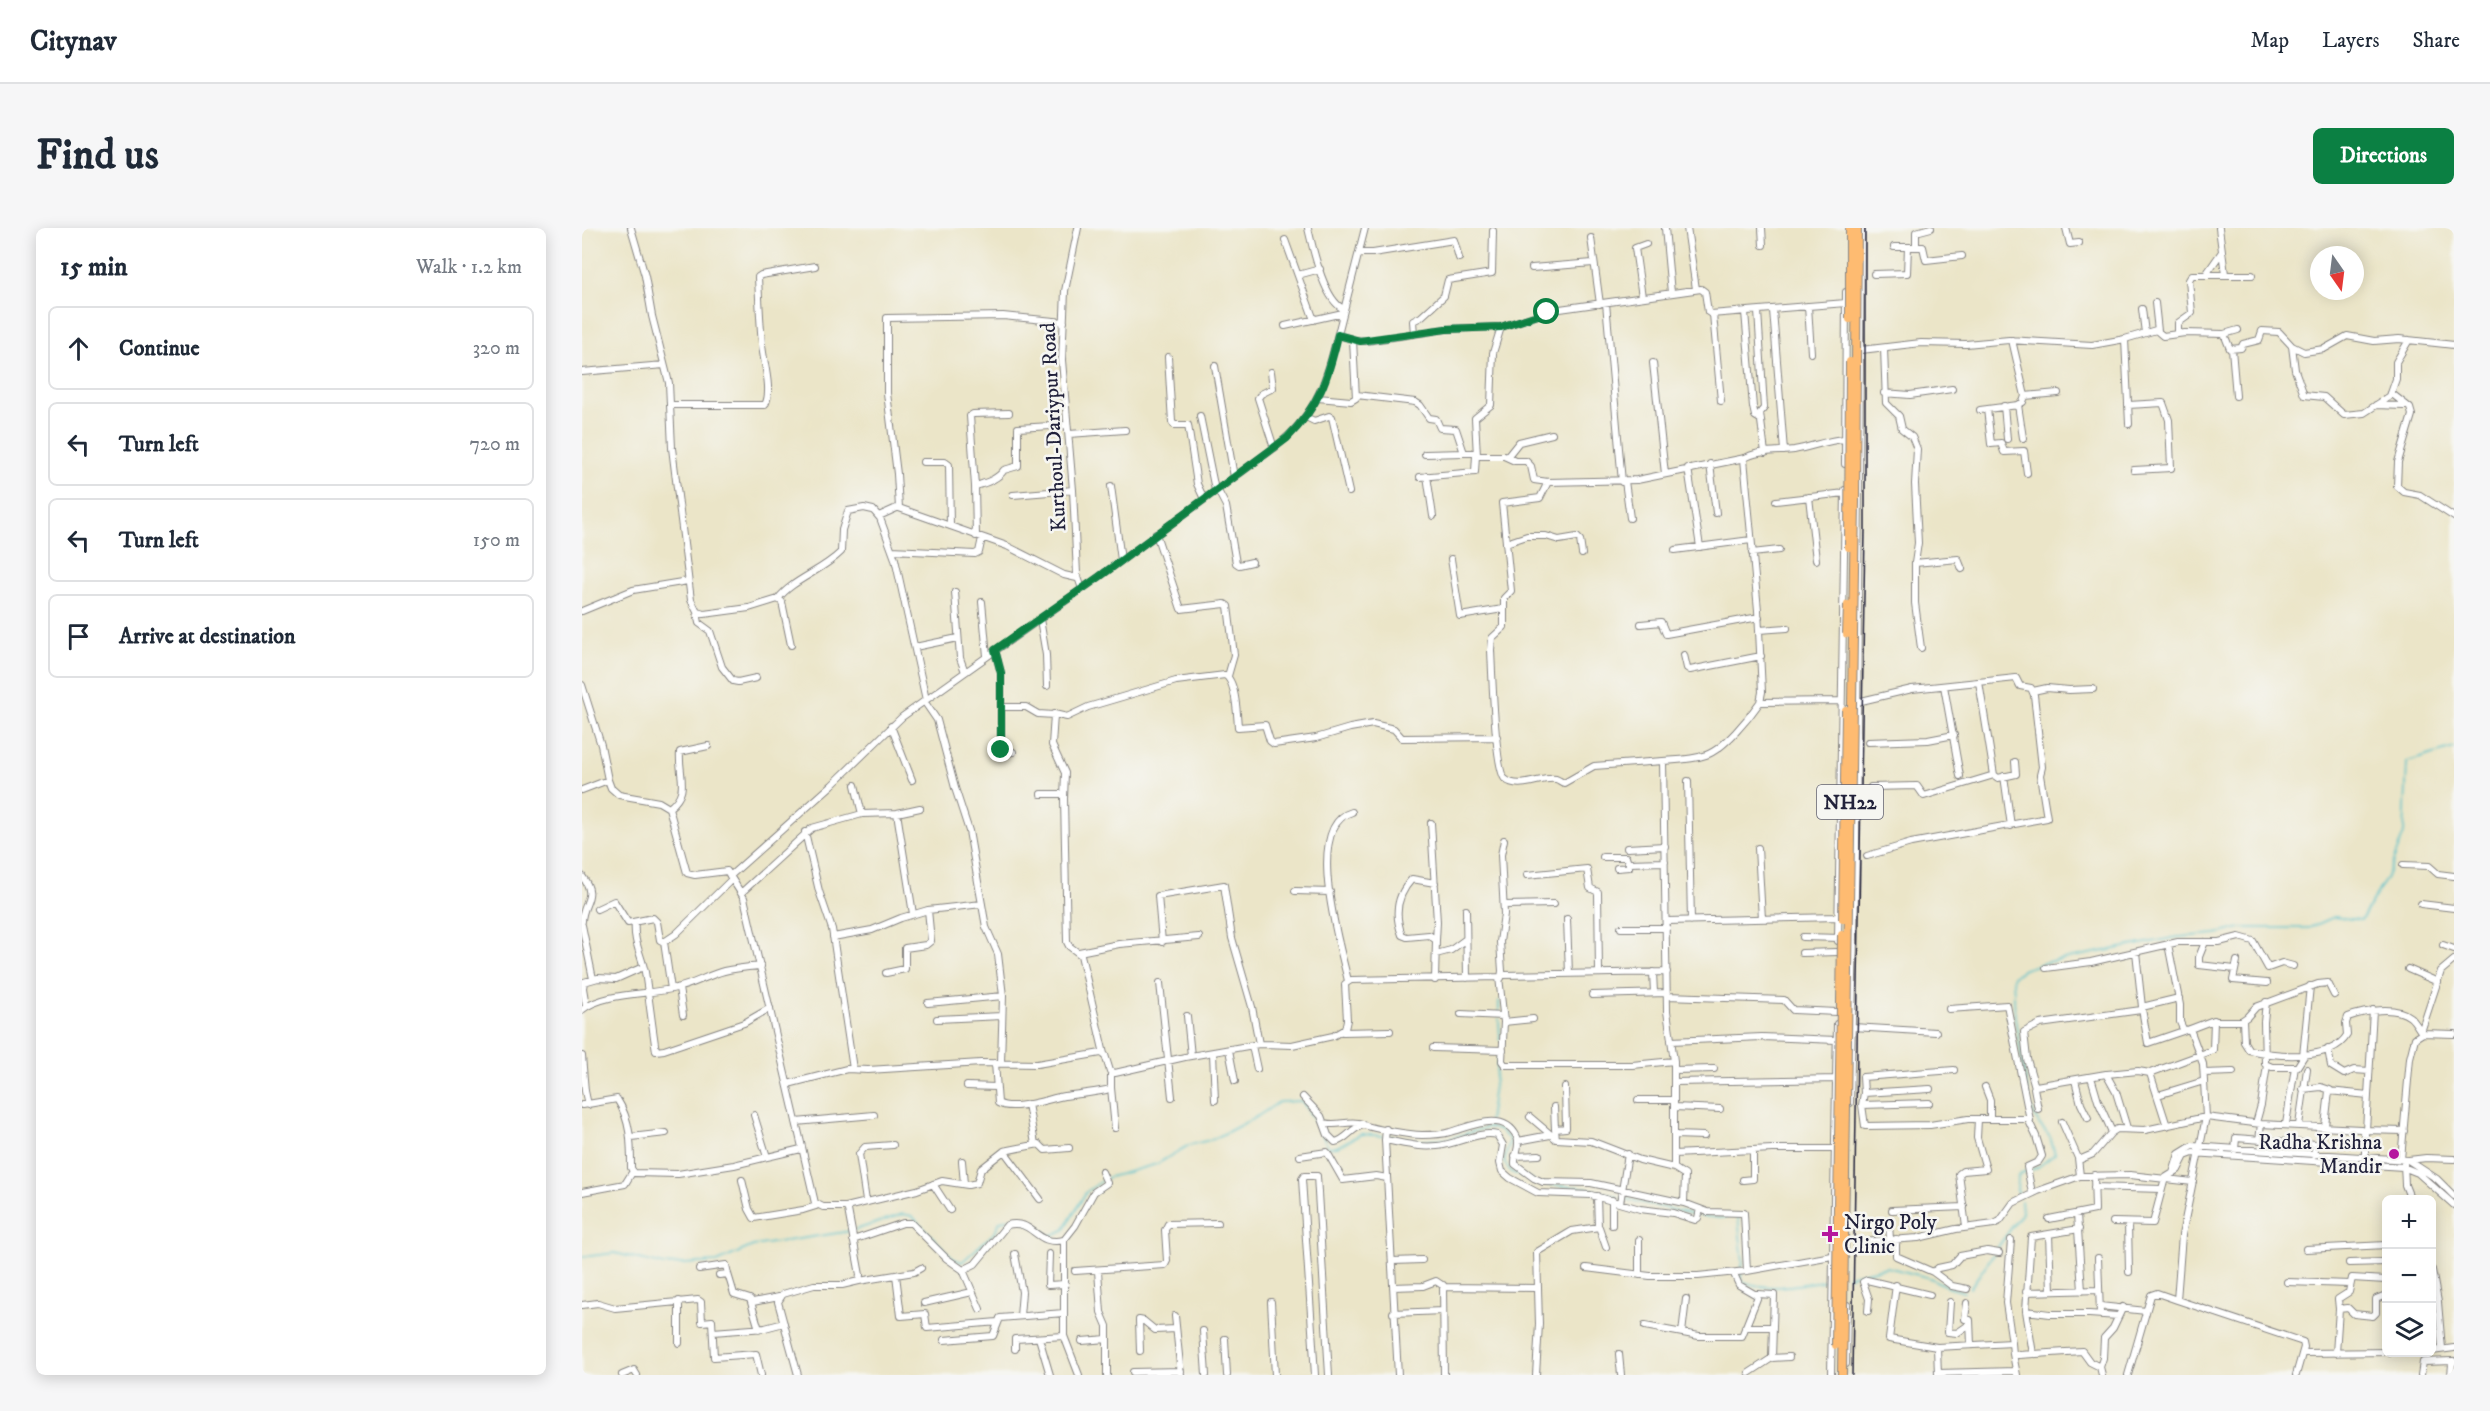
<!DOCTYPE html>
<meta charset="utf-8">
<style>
:root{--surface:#fff;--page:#f6f6f7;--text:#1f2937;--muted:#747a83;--line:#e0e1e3;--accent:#0b8043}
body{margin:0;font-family:"IM FELL DW Pica",serif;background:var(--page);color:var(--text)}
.controls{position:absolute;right:18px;bottom:18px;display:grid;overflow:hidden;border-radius:9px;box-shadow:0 3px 15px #0003}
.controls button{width:54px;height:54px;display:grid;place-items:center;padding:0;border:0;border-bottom:2px solid var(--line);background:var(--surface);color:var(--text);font:30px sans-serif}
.compass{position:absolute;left:1728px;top:18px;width:54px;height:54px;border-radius:50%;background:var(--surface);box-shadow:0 3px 15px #0003;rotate:166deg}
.stop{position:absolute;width:18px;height:18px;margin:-14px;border:4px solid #0b8043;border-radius:50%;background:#fff}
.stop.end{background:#0b8043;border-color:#fff;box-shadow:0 2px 6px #0008}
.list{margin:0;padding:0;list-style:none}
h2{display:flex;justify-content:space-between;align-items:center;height:78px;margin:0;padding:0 24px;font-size:26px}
h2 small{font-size:20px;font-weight:400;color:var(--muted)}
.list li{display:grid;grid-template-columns:39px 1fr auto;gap:18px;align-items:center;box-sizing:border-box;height:84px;margin:0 12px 12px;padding:0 12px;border:2px solid var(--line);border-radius:9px}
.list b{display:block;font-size:22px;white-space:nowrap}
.list em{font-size:20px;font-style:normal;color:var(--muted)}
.icon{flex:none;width:33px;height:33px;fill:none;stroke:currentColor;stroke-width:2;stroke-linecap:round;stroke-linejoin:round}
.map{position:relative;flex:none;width:1872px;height:1147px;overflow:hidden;border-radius:9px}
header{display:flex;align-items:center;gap:36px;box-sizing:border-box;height:84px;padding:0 30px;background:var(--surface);border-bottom:2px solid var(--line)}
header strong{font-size:28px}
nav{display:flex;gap:33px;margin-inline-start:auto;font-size:21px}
.intro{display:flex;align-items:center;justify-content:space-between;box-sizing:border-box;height:144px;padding:0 36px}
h1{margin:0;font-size:42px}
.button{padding:15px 27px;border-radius:9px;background:var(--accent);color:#fff;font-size:21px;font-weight:700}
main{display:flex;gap:36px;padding:0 36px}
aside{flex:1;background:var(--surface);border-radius:9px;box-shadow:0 3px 15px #0003}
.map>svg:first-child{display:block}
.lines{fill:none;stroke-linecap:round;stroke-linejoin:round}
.stream{stroke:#52c0cb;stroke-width:1.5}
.minor-casing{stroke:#868482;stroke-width:8}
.minor{stroke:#fff;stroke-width:6}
.rail{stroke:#22223b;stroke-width:1.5}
.highway-bridge-casing{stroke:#868482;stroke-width:10;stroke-linecap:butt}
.highway-bridge{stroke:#febb71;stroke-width:8}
.route{stroke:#0b8043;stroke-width:8}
.poi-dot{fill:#b5179e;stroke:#f6f6f2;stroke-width:2}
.labels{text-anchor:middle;stroke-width:5;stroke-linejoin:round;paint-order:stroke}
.shield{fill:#f6f6f2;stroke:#626272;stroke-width:1.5}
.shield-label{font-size:20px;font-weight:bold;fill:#22223b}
.street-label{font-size:21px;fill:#22223b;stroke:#f6f6f2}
.poi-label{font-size:21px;fill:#22223b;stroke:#f6f6f2;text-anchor:end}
</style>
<header>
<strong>Citynav</strong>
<nav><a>Map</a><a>Layers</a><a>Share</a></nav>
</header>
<div class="intro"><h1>Find us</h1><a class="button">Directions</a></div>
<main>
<aside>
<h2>15 min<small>Walk · 1.2 km</small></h2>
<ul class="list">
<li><svg class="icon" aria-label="ahead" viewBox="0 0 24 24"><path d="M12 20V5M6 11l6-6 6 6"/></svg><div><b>Continue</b></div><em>320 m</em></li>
<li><svg class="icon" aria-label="left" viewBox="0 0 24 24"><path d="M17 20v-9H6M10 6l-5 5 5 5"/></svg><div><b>Turn left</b></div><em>720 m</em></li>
<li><svg class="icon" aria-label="left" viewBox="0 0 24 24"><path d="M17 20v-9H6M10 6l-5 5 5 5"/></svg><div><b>Turn left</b></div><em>150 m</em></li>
<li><svg class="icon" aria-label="arrive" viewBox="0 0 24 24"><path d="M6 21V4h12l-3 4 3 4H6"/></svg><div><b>Arrive at destination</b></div></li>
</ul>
</aside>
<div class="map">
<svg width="1872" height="1147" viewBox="0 0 1872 1147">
<rect width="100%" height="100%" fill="#f6f6f2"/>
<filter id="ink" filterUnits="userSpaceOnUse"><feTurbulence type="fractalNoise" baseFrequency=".0167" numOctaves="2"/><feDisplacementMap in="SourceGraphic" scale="12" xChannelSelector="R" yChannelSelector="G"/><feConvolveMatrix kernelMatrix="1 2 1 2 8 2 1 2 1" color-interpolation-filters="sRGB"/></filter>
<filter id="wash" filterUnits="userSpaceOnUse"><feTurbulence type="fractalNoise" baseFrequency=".008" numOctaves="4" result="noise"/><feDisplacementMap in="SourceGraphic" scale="24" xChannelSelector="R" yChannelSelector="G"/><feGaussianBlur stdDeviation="1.35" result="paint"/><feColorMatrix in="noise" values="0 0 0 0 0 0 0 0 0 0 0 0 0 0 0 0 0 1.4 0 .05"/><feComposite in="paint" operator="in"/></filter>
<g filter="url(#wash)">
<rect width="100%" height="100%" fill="#ebe5c8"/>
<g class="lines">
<path class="stream" d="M917 773V786
M917 791 918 812
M907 893 916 829
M806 908 839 913 866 911 906 899 919 903 928 912 922 934 929 944 951 952
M1449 942 1456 939 1473 926 1468 909 1457 896 1448 878 1433 790 1431 748 1442 741 1465 734 1596 709 1634 706 1659 700H1727L1752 689 1779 692 1805 649 1822 605 1825 534 1872 520
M524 950 575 936 607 917 632 911 676 888 697 874 720 873 736 898 746 919H755L779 906 801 908
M961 956 1003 960 1036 969
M1437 969 1435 963 1436 948 1444 943
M1040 970 1114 987
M1119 988 1138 990 1153 988
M1156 989 1161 1034 1159 1040
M273 1002 321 986 330 988 372 1031 380 1034 413 1004 418 993 437 989 469 1008 482 1002 504 964 520 953
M1413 1023 1440 985 1439 973
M0 1029 33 1025 82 1037 135 1034 171 1018 269 1003
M1159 1045V1053C1188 1065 1220 1056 1250 1051
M1266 1048 1305 1039 1348 1050 1366 1059 1382 1064
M1388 1060 1411 1027"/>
</g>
</g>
<g filter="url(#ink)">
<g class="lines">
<g class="minor-casing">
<path id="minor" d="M49 0 63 48 70 88 87 155 90 220 109 372 115 384 122 386 167 380 196 371 200 374 209 417
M496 0 483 63 480 132 491 262 495 346 500 361
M726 0C731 21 742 73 762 81
M1083 0 1089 65
M1105 0 1114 61
M1180 0 1181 17
M1484 0 1488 16 1497 15
M1637 0 1643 46
M1009 10 1018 76
M703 12 732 92
M1312 19H1341L1344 32 1380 28
M1334 19V4L1349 0
M777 25H791L872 12 877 30
M950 40 1011 35
M1625 45 1639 25
M1292 46 1325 45 1326 19
M716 47 738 41
M1060 69 1053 20 1064 16
M1024 75 1040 254
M1573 75 1576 103
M1226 78 1229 125
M1560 81 1563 105
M1191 82 1202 223
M1176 83 1182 180 1178 185 1183 225
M1163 84 1171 179 1173 188 1178 191
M1131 86 1139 173
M482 94 421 88 305 90V165L315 246 317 280 425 318 482 347 495 350
M703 98 761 85
M832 106 831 93 839 89 862 68 866 52 910 45 911 3
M1596 106V95L1610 85 1607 52 1610 47H1670
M1642 106 1656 102
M756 107 773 112 784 113 864 101 919 99
M1543 111 1547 196
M1430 112 1443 168 1476 165
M1710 118 1713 142 1722 167 1742 169 1762 187 1782 185 1808 168 1814 151V134L1827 112
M1302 120 1304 175 1317 188 1320 201 1330 209 1335 221 1333 256 1336 315 1333 335V375L1339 420
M1650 121 1654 168
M1279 122 1339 115 1384 116 1427 112 1510 117 1543 111 1574 102 1581 108 1603 105 1642 106 1648 121 1659 120 1661 116 1677 112 1680 103 1697 104 1710 118 1722 124 1742 121 1765 108 1792 113 1817 111 1872 117
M586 129 590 194 592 197H606L615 256 622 271
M1071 135 1083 246
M633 138 652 249
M0 144 82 137
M689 144 691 160 679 166 676 170 692 220
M1302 165 1328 167 1370 161
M1809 165 1828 180 1830 187 1816 234 1815 258 1822 264 1838 267 1872 289
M775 167 833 174 838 177 847 190 854 191 858 200 874 201 882 225H893
M736 170 769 173 774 170 771 112
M89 177H183C191 162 181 133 180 116 178 94 177 71 176 49L179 47 233 38
M1436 177 1441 210
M1546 177 1581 175 1587 192 1589 240 1552 242
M1794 177 1822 178
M1422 178 1425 211
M1405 181 1409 216 1419 215 1422 224 1442 223 1445 245
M1398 182 1436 177 1441 174 1443 168
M618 188 633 262
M724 189 732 193 747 188 750 189 767 264
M487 206 543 202
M843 226 882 225
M925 229 937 214 970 206
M1163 230 1055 252 966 254 952 252 949 238 944 233H933L922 228H895L893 190 909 177 911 125 919 99 971 82 1119 61 1123 64 1126 84 1129 86 1264 75
M341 234H363L367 237 368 298
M1128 236 1134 285
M1263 236 1264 64
M1106 240 1118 319
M845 248 851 288
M838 249 893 244 894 227
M1043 253 1048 290
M966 254 958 270 920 275 929 363 922 370V399L910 410 909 422C910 441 913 543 923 551 937 563 959 548 974 551 977 552 979 554 982 555L1012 538 1081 533
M393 258C405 255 416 251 422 242L436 238V200L485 197
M529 258 539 332
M635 261 644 278 654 335 657 337 670 334
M431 267 491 262
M1227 269 1234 332
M1194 273 1263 265
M297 288 317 279
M574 306 599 381 643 376 646 378 652 427 646 448
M394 308 393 258 388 188 391 186 427 185
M924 315 945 308H964L977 312 995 309 998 312 1000 326
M310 322 393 326 397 324 400 310
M1093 322 1169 312
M1170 325 1197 322
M869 331 878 388 921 381
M1333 335 1376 331 1380 341
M373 364 378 430 383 444
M196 371C210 352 240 343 259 324L260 302 266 283 282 280 291 282 298 290 313 331 344 472
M400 374 405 428
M0 383 51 362 106 353
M115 384 117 395 128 403 140 439 151 453 156 454 174 450
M458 391 464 427 465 458
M1059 396 1079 394 1084 406 1177 389
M1177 402 1205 400
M333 419 376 410
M413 422 419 445V522L421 525 431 524
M1102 427 1105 440 1108 442 1179 428
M1397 454 1412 547 1416 550 1434 546 1433 534
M0 457 19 517 26 552 29 560 37 567 77 574 87 580 105 645 113 647 145 643 162 670 233 975 241 979H264L266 982 278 1047 277 1053 260 1057H232L201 1066 196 1074 216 1147
M1362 458 1378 548
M1451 463 1465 460 1487 462 1511 461
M342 473 355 492 373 560 387 603 404 699 416 726 421 768 419 835
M1178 474 1180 464 1176 382 1162 231C1173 222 1198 224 1212 222 1230 219 1245 212 1263 211
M1275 474 1330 461 1434 450 1438 458 1449 460 1452 467 1460 539 1458 547 1465 590 1329 615 1285 628
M419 479H444L456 486 472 487 470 517 483 545 482 571 485 714 487 718 499 727 522 826
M472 486 485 489 506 479 594 453 643 447C654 453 655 486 656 499L683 497 688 513 692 516 734 510 768 500 791 496 812 501 820 510 915 509
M309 498 330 552
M1286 514 1346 512 1372 507
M1422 548 1429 598
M1106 553 1109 693
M273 557 280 586
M1289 559 1335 558 1342 568 1412 547
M0 562 26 552
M459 566H482
M87 580C109 563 96 548 98 524L126 518
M315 585 331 686
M849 595 855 694 854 712
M223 604 237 663 250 701 271 841
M1045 620 1083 618
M1176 620 1180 691
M1021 629H1044L1047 639 1035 640
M1046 635 1083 634
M1821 637 1847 638 1856 646 1872 648
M945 647 1005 641 1008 660 1016 664 1017 745
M0 648C16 669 1 673 0 693
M148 648 250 557 320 489 517 349 696 217C739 182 746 145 759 94 767 62 775 31 783 0
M853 655 830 651C815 667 812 686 820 707L825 709 847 707 854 712 853 752
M713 663 748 664
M159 665 230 600 280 586 315 585 338 580
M1839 676 1872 680
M922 677 972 676
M15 681 32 673 46 695 71 690 75 694 78 712 82 714 94 706 150 651
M884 682 885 750
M985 691 987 746
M1085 693 1256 689
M53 694C51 713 59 726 63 744 67 770 70 797 74 823L82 822 162 795 188 780
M0 697 11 751
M1039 700H1085
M251 709 290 702 319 690 346 682 400 676
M1221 709 1259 710
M1256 713 1263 262
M82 714 89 761
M580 714 576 668 642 657 650 710 670 779 677 816
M1623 714 1617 729V737L1653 741
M1586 716 1598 777V794L1601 801 1607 802
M1861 717 1872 721
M497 724 537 716 617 709
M1220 725 1256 724
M854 726 869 722 884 711
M1655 733 1651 752 1685 755
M1464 740 1509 734 1596 714H1637L1657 709 1671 713 1686 740 1700 735 1711 738
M1826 741 1856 754
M1071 744 1072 765
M304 745 323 741V720L344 717 349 713 346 682
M920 747 1085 744
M919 750 920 743 918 714 922 686 919 627 922 612
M766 753C758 717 721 598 770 584
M578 755 590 869
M97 760 101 787
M1010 767 1085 765
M1085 768 1202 772 1211 782 1255 784
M1684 774 1682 794 1683 836 1690 839H1715L1722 828
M346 775 421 768
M4 778 1 760 2 754 16 750 34 751 61 739
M1560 779 1597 770
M1367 781 1425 777 1448 892
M1560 781 1566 815 1604 802
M0 782C22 764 67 767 94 760 111 757 126 747 142 743 154 740 167 739 179 738
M879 786 921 788
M605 788 609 828
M355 791 420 788
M1661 792 1662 814 1667 822C1693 828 1749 834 1765 807L1764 795 1766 789C1783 783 1813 777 1828 789 1833 793 1836 800 1840 805
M922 794 951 791
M1271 799 1354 804
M761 804 808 803
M1839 804 1859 743 1872 732
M1089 813 1180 809 1254 812
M670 818 675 841
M851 820 921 822
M1746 821 1749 838 1762 846 1772 842 1787 843
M647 822 653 853
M631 825 633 872
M0 828 3 863 6 877
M1721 828 1728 758
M413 835 416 875C431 884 465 871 482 868 496 866 510 865 524 862L529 860V845
M1092 842 1132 841
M1568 845 1631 822 1632 792
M1622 845 1651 844
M1525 846 1556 843 1568 845 1585 898
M1509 849 1516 873 1530 904
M1493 852 1499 876 1506 890
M1092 854 1256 851
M206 856 265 841 286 842 399 835 455 836 519 825 523 827 528 843 533 845 603 829 677 816 710 817 751 808 763 801 765 792 763 756 769 752 917 749 922 794 920 833 923 837H1050L1092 833
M385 858 414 859
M1403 859 1408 872V890
M1453 859 1445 831 1442 804 1458 796 1559 782 1560 779 1554 724
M529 860 533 900
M1348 861 1282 865 1280 877 1283 898 1348 897 1386 891H1446L1454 908 1460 928 1456 934 1445 939 1450 965
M1721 861 1739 859 1748 862
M1282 865 1281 849 1372 842
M1576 867 1622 853
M721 869 739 888 746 907 753 914C765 912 769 900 781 897 794 901 827 907 840 907 849 907 859 907 868 904 887 899 922 881 935 909 939 918 932 927 933 936L952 950 961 954 1009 955 1102 975
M1056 872H1092
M1268 875 1274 622 1279 0
M446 876 453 916
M0 877 35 871C49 893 49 915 49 940L52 945 96 946 152 937 219 921
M1280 877 1347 875
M972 879 973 901
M1092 879 1138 881
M1456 881 1452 860 1454 858 1524 846 1534 864 1545 900
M172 887 185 929
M948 889 974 911 1009 913 1058 932 1092 940V833L1085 783 1081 533C1095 532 1110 532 1124 527 1142 521 1167 490 1178 474L1259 473
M214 894 292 887
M1480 894 1496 930 1498 948
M743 895C755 899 768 891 781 896
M1674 895 1679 877 1685 837
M1704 896 1713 839
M1717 897 1725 841
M1743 898 1747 863 1786 867
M804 901 803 912C821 915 836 920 855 918 873 917 898 902 915 907L921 917 918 935 920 943 928 950 956 965 1009 967 1058 981 1091 985 1113 992 1116 990 1118 981
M1781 902 1822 903
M1784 902 1791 782
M1092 907 1122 908
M49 909 84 905
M974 911 973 901 984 900 983 859
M803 912 816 1147
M1677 912 1679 896
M936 913 968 907
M1653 922 1654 910 1734 916 1732 927
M422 923 458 971
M1092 926 1190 921H1252
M718 928 745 924 761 952 794 948 805 950
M933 928 957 927
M1819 931 1828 830 1833 810 1841 805 1872 806
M1497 932 1511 926 1529 905 1535 901 1563 902 1624 889 1679 896 1779 901 1783 906V928
M1827 932 1844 930 1872 931
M380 933 382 956
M1822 935 1823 957 1829 972
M1092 940 1103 947 1102 975 1126 984 1162 985 1165 1043 1250 1028
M1591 945 1597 926 1610 918 1826 932 1855 951 1872 968
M160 952 167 981 172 990 221 982 234 978
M1161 952 1171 951V922
M351 956 368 982
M1512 959 1580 961
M0 964 43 956 51 943
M1015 968 1016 999
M1030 972V997
M284 973 277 926 283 919 311 917
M1038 975 1046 926
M264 979 335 962 360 953 386 957 395 955 399 941 422 923 457 916 463 922 487 920
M1310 982 1382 979
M1495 986 1500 1063
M1467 991 1513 982 1512 947
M1531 994 1571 995 1583 950 1596 942 1603 928 1611 925 1821 939 1836 945 1872 977
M1307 995 1308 1012
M1546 995 1547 1044
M1384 999 1377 946 1381 943 1404 941 1395 910 1396 891
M1467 1006 1469 1063
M1314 1011V1028L1351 1044 1370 1058 1385 1061
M271 1012 321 995H329L364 1030 381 1042 393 1036 425 997C452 990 453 1019 482 1012
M1057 1012V1047
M1429 1012 1424 1075 1430 1115
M1280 1014 1336 1010 1374 1001 1412 996 1418 993 1431 975 1456 963 1498 948 1548 947 1611 954
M1724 1021 1804 1017
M433 1026 440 1064 438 1088
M467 1026 466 1057 483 1056
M1516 1030 1518 1086
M811 1033 840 1032
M1767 1035 1804 1034
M1004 1040 1068 1048H1116L1165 1043
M117 1041 144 1037 146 1046
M381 1042 398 1081
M1850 1042 1856 1074 1860 1121
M493 1043 583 1037 585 1033 583 1002 586 996 636 995
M516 1043 519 1084 525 1098V1147
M1351 1044 1356 1040 1370 1037 1378 1028 1405 1023 1417 1025
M137 1047 146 1046 152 1066 168 1071 177 1101
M314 1047 319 1088 343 1086 345 1100 416 1094
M277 1053 332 1044 339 1040
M1705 1054 1768 1056
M861 1057 862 1147
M1314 1057 1307 1111 1355 1119
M811 1059 841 1058 854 1053 863 1059 955 1060
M1444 1064 1517 1062
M1175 1066 1192 1067 1190 1130
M1595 1072 1721 1114 1722 1119 1714 1147
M97 1073V1115
M171 1074 197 1069
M689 1074 693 1147
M1368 1074 1366 1104 1375 1105 1388 1096
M342 1075 390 1064
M1385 1075 1383 1091 1388 1092 1389 1117
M0 1077 16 1075 33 1080 116 1072 119 1074 120 1094 130 1093 132 1129 174 1126 179 1147
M1518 1078 1564 1083
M1757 1081 1756 1071 1767 1064 1770 1050 1804 1052
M1286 1083 1287 1071 1281 1054 1285 1052 1348 1067
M1444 1083 1468 1086H1507L1536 1088
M811 1085 861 1083
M593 1088 599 1147
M1063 1098 1117 1108H1160L1176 1068 1157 1057 1152 1046
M1163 1099H1191
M621 1103 624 1147
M131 1104 183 1100 202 1095
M1100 1105 1104 1071
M457 1110 468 1147
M643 1111 645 1147
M362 1112 411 1108 418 1090 482 1085
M500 1113 525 1111
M433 1121V1111L482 1108
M558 1123 557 1092 562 1093 573 1102 594 1101
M1850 1123 1872 1120
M1721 1125 1811 1124
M1754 1125 1757 1081 1766 1080 1772 1086 1791 1088 1794 1085V1071L1804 1067
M1037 1126 1039 1147
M1431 1126 1435 1147
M1451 1126 1444 1083 1449 1009 1497 1001
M1264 1136 1265 1077
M1518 1139 1521 1130 1522 1110 1531 1100 1541 1079
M551 1144 599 1143
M1167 1145 1190 1130 1207 1129
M1356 1145 1434 1143
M40 1147 52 1142 55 1147
M497 1147 482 1108V1012L493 998 512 964 525 955 520 944
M733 1147 720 951 722 948H735L747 1147
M954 1147 957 1096 955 1024 990 1003 1017 999 1024 1019
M1249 1147 1255 796
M1356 1147 1355 1119 1430 1115 1431 1126 1437 1127 1500 1123 1508 1134 1518 1139 1520 1147
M1546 1147 1569 1067 1575 1065 1595 1072 1600 1007 1624 889 1621 836 1608 801 1629 793H1659L1665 789 1674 779 1736 756 1746 755 1752 767
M1839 1147 1841 1134 1871 1133
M1869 1147 1870 1136 1872 1133"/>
</g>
<use href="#minor" class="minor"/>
<path class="rail" d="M1270 1147 1283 301V0"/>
<g class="highway-bridge-casing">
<path id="highway-bridge" d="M1268 91V0
M1267 319 1268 134
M1265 406 1266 377
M1261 691 1264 482
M1254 1117 1260 707
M1260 1147 1273 274 1275 0"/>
</g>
<use href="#highway-bridge" class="highway-bridge"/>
</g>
</g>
<g class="lines" filter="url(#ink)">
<path class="route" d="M419 522V445L413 422 517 349 705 210C737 178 746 150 756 107L778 113 864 101 919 99 965 84"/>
</g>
<g class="poi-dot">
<circle cx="1812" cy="926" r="6"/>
<path d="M1245 997h6v6h6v6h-6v6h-6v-6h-6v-6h6z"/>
</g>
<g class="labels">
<rect class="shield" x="1235" y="557" width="66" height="34" rx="4.5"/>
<g class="shield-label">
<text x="1268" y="581">NH22</text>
</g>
<g class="street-label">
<text transform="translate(471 199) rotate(-93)" y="7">Kurthoul-Dariypur Road</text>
</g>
<g class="poi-label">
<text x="1800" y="921">Radha Krishna<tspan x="1800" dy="24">Mandir</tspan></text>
<text x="1262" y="1001" text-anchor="start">Nirgo Poly<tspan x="1262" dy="24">Clinic</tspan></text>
</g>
</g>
</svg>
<div class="controls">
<button>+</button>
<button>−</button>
<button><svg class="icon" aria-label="layers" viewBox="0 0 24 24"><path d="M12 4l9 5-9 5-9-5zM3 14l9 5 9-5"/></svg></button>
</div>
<svg class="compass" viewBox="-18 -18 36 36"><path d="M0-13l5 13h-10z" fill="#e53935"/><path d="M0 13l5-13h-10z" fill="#747a83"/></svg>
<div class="stop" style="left:965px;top:84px"></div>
<div class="stop end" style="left:419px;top:522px"></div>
</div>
</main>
